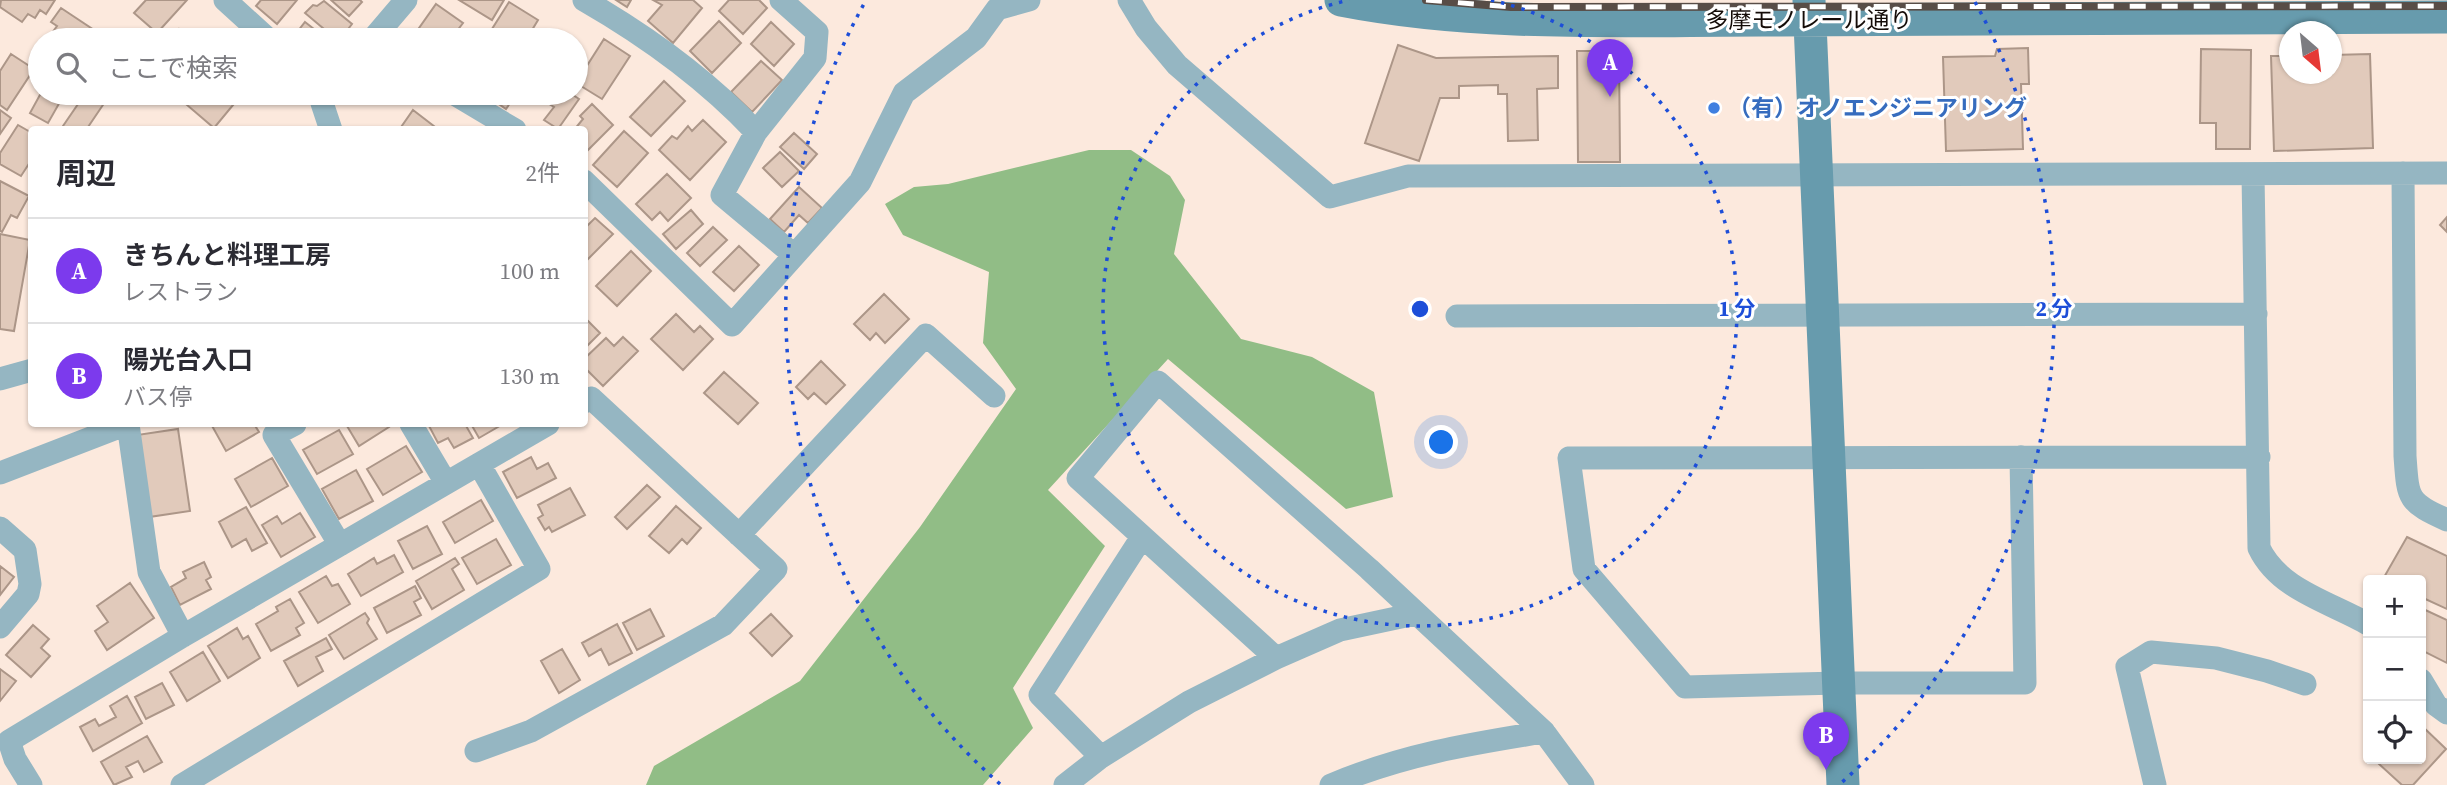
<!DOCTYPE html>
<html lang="ja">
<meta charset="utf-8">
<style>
:root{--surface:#fff;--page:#f2f2f3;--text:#2b2b33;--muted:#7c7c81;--line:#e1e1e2;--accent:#7c3aed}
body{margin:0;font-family:"Source Serif 4","Noto Sans JP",serif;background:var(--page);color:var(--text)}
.controls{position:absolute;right:21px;bottom:21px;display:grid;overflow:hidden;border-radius:7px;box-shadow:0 2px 5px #0004}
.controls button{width:63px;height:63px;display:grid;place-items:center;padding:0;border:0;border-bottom:2px solid var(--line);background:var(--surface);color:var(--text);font:35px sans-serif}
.compass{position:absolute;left:2279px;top:21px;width:63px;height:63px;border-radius:50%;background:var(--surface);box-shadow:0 2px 5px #0004;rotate:152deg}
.you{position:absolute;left:1442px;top:443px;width:24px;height:24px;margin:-18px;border:5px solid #fff;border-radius:50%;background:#1a73e8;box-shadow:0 0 0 10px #1a73e833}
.badge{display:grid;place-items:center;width:46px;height:46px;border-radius:50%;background:var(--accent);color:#fff;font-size:23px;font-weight:700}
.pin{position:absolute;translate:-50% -58px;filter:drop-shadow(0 2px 4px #0008)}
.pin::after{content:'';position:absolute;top:37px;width:24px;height:21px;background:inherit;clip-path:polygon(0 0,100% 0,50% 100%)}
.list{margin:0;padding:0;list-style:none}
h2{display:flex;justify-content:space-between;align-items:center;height:91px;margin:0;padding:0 28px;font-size:30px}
h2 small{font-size:23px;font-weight:400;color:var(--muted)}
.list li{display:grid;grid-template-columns:46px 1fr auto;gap:21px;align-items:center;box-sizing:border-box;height:105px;padding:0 28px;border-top:2px solid var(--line)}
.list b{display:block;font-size:26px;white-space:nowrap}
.list p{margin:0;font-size:23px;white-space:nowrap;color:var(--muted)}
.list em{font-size:23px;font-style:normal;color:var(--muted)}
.icon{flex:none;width:38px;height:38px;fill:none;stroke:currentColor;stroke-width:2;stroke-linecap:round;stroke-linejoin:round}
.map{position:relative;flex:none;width:2447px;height:785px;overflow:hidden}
.search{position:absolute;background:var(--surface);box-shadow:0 2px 5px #0004;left:28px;top:28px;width:560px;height:77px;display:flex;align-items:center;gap:18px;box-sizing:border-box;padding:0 24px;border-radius:38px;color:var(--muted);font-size:26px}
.panel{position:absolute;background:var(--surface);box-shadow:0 2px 5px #0004;left:28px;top:126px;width:560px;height:301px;border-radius:7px}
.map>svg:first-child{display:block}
.forest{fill:#91bd86}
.building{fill:#e1cabb;stroke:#ac9688;stroke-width:2}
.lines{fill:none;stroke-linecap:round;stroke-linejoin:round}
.street{stroke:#95b6c2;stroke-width:23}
.secondary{stroke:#679bad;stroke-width:33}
.rail-casing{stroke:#584d47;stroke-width:8}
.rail{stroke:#fff;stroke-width:5;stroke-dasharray:16;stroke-linecap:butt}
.ring{fill:none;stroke:#1d4ed8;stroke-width:3.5;stroke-dasharray:3.5 7}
.shop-dot{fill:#3f7fe0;stroke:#fff;stroke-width:2.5}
.labels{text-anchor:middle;stroke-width:6;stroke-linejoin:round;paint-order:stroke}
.street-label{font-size:23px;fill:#140c08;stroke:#fff}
.shop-label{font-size:23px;font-weight:bold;fill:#366cbe;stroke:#fff;text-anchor:start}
.centre{fill:#1d4ed8;stroke:#fff;stroke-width:3.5}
.ring-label{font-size:21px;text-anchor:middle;font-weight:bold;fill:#1d4ed8;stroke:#fff;stroke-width:6;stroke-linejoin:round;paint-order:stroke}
</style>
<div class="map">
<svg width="2447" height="785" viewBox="0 0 2447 785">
<rect width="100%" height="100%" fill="#fce9dd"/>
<path class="forest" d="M1089 150H1131L1170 176 1185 200 1174 254 1241 339 1312 357 1374 392 1393 497 1346 509 1168 359 1048 490 1105 546 1013 688 1033 728 983 785H646L654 766 800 681 920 527 1016 389 983 343 989 272 903 235 885 204 914 187 948 184Z"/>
<path class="building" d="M1 0H55L46 14 40 10 35 18 28 14 22 22 0 7Z
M146 0H187L157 33 134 13Z
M261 0H297L277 24 256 6Z
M331 0H360L362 2 349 16Z
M459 0H504L492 20Z
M616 0H631L627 7Z
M653 0H693L702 8 673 43 648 21 662 5Z
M729 0H759L767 8 743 34 719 11Z
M324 1 352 24 342 37 333 30 330 34 305 13 313 5 317 6Z
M509 2 538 20 526 40H510L492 29Z
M436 4 463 23 450 40H415L412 38Z
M61 8 106 38 104 40H47L57 26 51 22Z
M719 21 741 43 712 73 690 51Z
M305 22 328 40H291Z
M771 22 794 44 774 66 751 44Z
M179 29 192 40H169Z
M477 32 489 40H472Z
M604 39 630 56 602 99 576 83Z
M1398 45 1436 58 1558 56V88L1537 89 1538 140 1508 141 1507 94H1498V85L1459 86V98H1440L1419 161 1365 143Z
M2028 48 2029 84H2021L2023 149 1946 151 1943 57 1995 56 1997 49Z
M2201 49 2251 50 2250 149H2216V123H2200Z
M1577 51H1619L1620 162H1578Z
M11 54 34 69 7 110 0 105V71Z
M2370 54 2373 148 2274 151 2271 56H2290V74H2332V55Z
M761 61 782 80 752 112 731 92Z
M664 81 685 101 651 136 630 117Z
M41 93H65L48 123 30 113Z
M79 93H103L109 96 86 130H68L63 126 78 104 73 101Z
M198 93H243L214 128 187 105Z
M492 93H517L506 109 489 97Z
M522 93H538L533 100Z
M553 93H570L579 99 558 129 544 120 554 107 546 102Z
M592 104 613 125 584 154V130H574L583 119 580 116Z
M0 110 11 118 0 134Z
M413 110 439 130H399Z
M703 120 726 142 690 180 659 150 672 136 677 139 688 126 692 131Z
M18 125 32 133V159L21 176 0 164V153Z
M624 131 648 153 617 187 593 165Z
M794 133 817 154 804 169 780 147Z
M780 152 799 171 782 187 763 168Z
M667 174 691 198 668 221 660 212 652 220 636 204Z
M0 181 29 196 17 218 11 215 2 232 0 231Z
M799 187 822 208 808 223 799 215 784 232 770 219Z
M691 210 703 224 676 249 663 234Z
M2447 217V232L2440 225Z
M595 218 613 234 584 263V229Z
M713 227 727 240 700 266 687 253Z
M0 234 30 240 14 331 0 329Z
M739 246 759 265 734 291 713 272Z
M631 251 651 271 617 306 596 286Z
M884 294 909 319 885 343 876 333 870 340 854 324Z
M676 314 694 332 700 326 713 339 683 370 651 339Z
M584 317 600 333 584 349Z
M623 337 638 351 603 386 584 367V359L606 338 614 346Z
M821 361 845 385 826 404 814 393 808 399 796 387Z
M724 372 758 403 738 424 704 393Z
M211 424H254L259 432 226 451Z
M351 424H387L389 427 359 446 347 426Z
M428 424H465L473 438 454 448 448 438 438 443Z
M471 424H503L479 438Z
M178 429 190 511 149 517 137 435Z
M339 430 353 454 317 474 303 450Z
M406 446 422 472 383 495 367 469Z
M531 457 537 469 548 463 556 478 517 498 503 472Z
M272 458 288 486 251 507 235 479Z
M356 470 373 501 339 519 322 489Z
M647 485 660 497 627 529 615 517Z
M570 488 585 515 552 532 549 527 545 530 538 518 543 515 538 505Z
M481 500 493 521 455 543 443 522Z
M676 506 701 528 687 544 682 539 669 553 649 536Z
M246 507 267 543 252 551 246 539 232 547 219 522Z
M300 513 315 537 281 557 262 525 277 516 282 524Z
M427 526 442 554 413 569 398 541Z
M2407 537 2447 556V609L2421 597V580L2383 579Z
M496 539 511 565 477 584 462 558Z
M394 555 403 572 361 596 348 574 374 558 377 564Z
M455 558 459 564 452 569 464 590 432 609 416 581Z
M204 562 211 577 206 580 211 589 180 605 171 587 186 578 183 572Z
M0 566 14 577 0 595Z
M326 576 332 586 338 584 350 604 318 623 299 592Z
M130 583 154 618 107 650 95 631 108 622 97 606Z
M415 586 421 598 414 602 421 615 387 633 374 608Z
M290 599 304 623 296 628 300 635 271 651 256 624 278 611 276 607Z
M2421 608 2447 620V663L2421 650Z
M650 609 664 636 637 650 623 623Z
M365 613 369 619 367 623 377 639 344 659 329 635Z
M771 614 792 636 772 656 750 633Z
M617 624 632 653 609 665 601 649 589 656 582 643Z
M33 625 49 639 41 648 50 656 31 677 6 655Z
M237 628 243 639 248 636 260 658 228 678 208 646Z
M326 638 332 649 316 657 323 671 298 686 284 661Z
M562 649 580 680 559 693 541 661Z
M203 652 220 681 187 701 170 672Z
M0 669 16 681 0 701Z
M162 683 174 705 146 719 135 697Z
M127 696 142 723 93 751 80 727 95 719 99 726 116 717 110 706Z
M2421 725 2446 749 2413 785H2402L2379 764 2384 759H2421Z
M147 736 162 762 144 772 138 761 126 767 132 777 114 785 101 762Z"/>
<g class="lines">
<path class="street" d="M225 0 269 40
M584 0C645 35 708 81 756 132
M781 0 817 32 815 58 756 132 722 195 794 255
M1129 0 1146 28 1177 65 1330 197 1408 176 2447 173
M372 40 406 0
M316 93 321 100 331 130
M453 93 515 130
M2403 173 2405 456C2408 499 2407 502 2447 520
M2253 174 2259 548C2279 590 2330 602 2368 624
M584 181 732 325 860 182 904 93 976 38 997 9 1029 0
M1457 316 2256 314
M0 379 32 370
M128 424 149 572 183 636
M295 424 274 435 340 545
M411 424 446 483
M2021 457 2025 683H1839L1685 687 1584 569 1569 458 2259 457
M0 473 127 424
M0 528 25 550 30 584 28 594 0 627
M739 535 926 335 994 396
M1276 658 1078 478 1158 382 1369 569 1544 732 1583 785
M2421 680 2436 705 2447 713
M476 751 531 731 723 625 776 569 591 398 584 402
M1101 757 1040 695 1142 537
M31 785 15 759 9 741 183 636 548 424
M182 785 539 569 479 464
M1065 785 1101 757 1189 702 1276 658 1340 630 1415 614
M1331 785C1402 755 1469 744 1544 732
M2155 785 2127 667 2151 652 2216 658 2267 671 2305 684"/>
<path class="secondary" d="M1341 0C1480 27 1622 20 1762 20 1991 21 2219 18 2447 17
M1809 0 1843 785"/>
<g class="rail-casing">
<path id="rail" d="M1426 0 1511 7 2447 6"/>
</g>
<use href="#rail" class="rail"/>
</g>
<g class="ring">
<path d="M1491 0A317 317 0 1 1 1349 0"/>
<path d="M1000 784A634 634 0 0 1 865 2M1975 2A634 634 0 0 1 1840 784"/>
</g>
<circle class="shop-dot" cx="1714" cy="108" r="7"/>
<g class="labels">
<g class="street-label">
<text x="1809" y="28">多摩モノレール通り</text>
</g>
<g class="shop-label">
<text x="1728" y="116">（有）オノエンジニアリング</text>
</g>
</g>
<circle cx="1420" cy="309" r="10" class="centre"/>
<g class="ring-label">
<text x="1737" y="316">1 分</text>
<text x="2054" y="316">2 分</text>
</g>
</svg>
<div class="controls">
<button>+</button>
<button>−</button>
<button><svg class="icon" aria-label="locate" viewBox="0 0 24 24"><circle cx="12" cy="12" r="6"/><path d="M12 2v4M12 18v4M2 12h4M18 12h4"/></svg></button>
</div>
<svg class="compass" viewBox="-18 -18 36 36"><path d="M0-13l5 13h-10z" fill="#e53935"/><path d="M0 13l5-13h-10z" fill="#7c7c81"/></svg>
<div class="you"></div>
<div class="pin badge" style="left:1610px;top:97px">A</div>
<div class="pin badge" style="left:1826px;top:770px">B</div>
<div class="search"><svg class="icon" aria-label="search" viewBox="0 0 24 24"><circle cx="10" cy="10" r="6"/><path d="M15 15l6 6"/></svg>ここで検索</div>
<section class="panel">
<h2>周辺<small>2件</small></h2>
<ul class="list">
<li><span class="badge">A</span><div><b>きちんと料理工房</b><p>レストラン</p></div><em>100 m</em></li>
<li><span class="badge">B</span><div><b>陽光台入口</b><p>バス停</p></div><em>130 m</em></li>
</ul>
</section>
</div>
